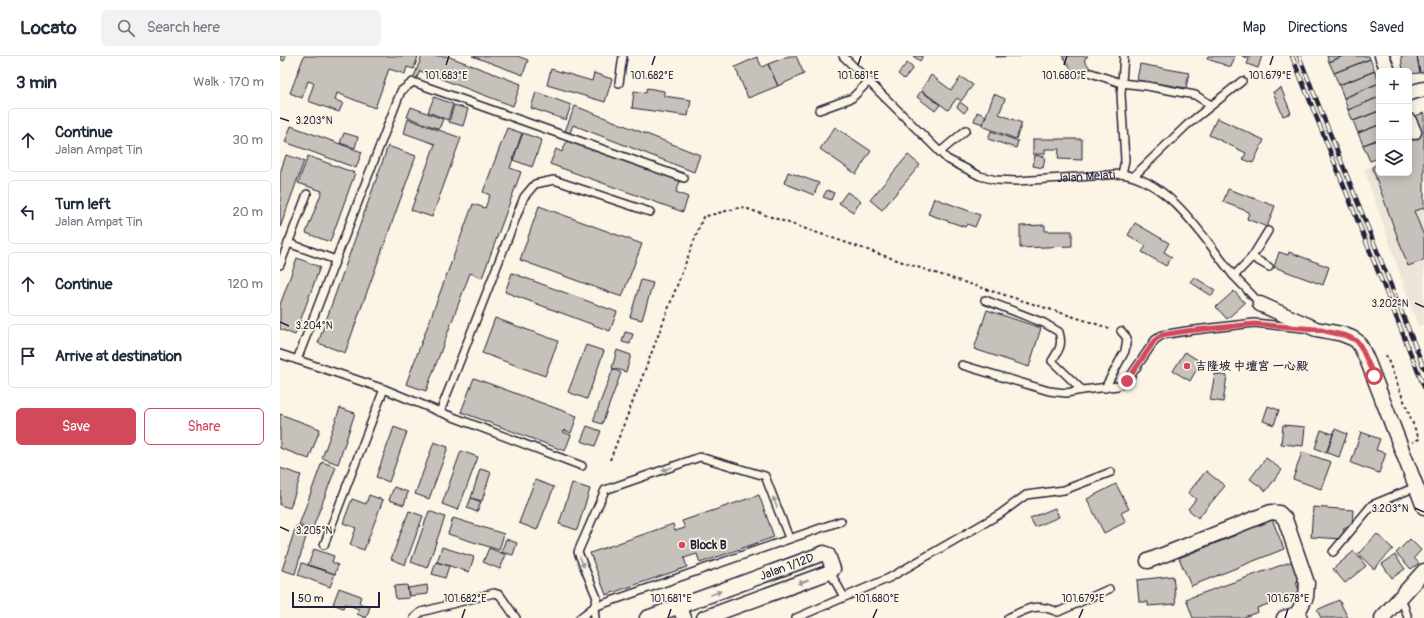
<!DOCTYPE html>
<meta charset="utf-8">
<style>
:root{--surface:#fff;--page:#f2f2f3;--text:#1f2937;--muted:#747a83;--line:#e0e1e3;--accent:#d1495b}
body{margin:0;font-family:Pangolin,"LXGW WenKai TC",sans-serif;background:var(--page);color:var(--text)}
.controls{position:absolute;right:12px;top:12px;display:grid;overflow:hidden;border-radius:6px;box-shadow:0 2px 10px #0003}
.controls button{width:36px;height:36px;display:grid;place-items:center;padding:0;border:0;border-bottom:1px solid var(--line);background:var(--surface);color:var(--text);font:20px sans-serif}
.scale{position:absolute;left:12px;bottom:10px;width:88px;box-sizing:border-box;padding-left:4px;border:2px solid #22223b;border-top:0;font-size:11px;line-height:14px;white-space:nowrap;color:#22223b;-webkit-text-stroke:3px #fcf5e5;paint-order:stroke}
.stop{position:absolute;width:12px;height:12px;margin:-9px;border:3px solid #d1495b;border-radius:50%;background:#fff}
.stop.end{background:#d1495b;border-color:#fff;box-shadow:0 1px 4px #0008}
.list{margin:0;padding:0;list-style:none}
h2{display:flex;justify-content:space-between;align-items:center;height:52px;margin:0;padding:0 16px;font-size:17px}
h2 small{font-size:13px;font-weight:400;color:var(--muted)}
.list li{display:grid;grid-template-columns:26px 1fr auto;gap:12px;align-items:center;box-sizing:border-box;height:64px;margin:0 8px 8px;padding:0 8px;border:1px solid var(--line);border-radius:6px}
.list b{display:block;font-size:15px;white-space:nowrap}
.list p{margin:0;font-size:13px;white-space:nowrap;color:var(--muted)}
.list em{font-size:13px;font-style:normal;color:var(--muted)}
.actions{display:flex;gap:8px;padding:12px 16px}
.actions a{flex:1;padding:9px 0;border:1px solid var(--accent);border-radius:6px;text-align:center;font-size:14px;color:var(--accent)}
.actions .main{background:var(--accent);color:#fff}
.icon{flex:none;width:22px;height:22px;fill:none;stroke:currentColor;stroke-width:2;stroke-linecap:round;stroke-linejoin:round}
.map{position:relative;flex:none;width:1144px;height:562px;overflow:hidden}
header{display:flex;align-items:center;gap:24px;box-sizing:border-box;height:56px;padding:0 20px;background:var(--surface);border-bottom:1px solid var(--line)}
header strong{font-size:19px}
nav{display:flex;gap:22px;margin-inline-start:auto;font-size:14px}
.search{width:280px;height:36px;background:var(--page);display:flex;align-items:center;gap:10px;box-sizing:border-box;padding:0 14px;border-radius:6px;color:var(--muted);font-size:15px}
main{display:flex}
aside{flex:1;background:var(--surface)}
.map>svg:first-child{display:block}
.built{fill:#ece5d8}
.building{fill:#c6c1bb;stroke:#22223b}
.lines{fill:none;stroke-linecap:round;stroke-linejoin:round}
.service-casing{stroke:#22223b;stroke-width:10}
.minor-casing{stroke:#22223b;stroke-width:17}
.path{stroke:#22223b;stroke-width:2;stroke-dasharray:3 3;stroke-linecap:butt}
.service{stroke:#fcf5e5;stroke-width:7}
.minor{stroke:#fcf5e5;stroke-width:14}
.rail-casing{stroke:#22223b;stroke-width:4.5}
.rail{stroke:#fcf5e5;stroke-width:3;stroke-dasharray:9;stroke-linecap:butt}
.oneway{fill:#9a9698}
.route{stroke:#d1495b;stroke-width:5}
.ticks{fill:none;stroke:#22223b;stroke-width:1.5}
.poi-dot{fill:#d1495b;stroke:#fcf5e5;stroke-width:1.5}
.labels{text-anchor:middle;stroke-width:3.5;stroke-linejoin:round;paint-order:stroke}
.street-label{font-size:12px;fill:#22223b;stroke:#fcf5e5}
.poi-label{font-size:12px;font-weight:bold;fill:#22223b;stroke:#fcf5e5;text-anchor:start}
.ticks-label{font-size:10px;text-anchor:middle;fill:#22223b;stroke:#fcf5e5;stroke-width:3.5;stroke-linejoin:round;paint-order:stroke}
</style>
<header>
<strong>Locato</strong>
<div class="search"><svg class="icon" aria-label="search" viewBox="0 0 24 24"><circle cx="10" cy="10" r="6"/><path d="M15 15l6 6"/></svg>Search here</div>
<nav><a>Map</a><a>Directions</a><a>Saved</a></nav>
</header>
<main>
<aside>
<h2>3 min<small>Walk · 170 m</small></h2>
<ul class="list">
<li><svg class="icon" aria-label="ahead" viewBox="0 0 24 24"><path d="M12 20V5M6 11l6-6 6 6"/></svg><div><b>Continue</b><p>Jalan Ampat Tin</p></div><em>30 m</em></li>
<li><svg class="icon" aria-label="left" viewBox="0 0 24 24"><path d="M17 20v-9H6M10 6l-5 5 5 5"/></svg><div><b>Turn left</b><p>Jalan Ampat Tin</p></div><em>20 m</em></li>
<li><svg class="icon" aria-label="ahead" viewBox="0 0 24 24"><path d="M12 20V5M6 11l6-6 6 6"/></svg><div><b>Continue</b></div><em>120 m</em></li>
<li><svg class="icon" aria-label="arrive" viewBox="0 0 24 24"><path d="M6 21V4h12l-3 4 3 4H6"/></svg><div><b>Arrive at destination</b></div></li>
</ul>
<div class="actions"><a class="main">Save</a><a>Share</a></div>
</aside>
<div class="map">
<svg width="1144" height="562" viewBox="0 0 1144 562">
<rect width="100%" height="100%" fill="#fcf5e5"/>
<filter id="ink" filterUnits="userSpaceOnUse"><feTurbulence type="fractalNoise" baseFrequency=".025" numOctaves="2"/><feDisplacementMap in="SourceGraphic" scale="8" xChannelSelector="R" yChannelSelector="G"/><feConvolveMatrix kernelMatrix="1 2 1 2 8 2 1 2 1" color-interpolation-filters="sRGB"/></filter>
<g filter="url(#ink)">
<path class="built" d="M1144 99V268L1138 270 1084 113 1099 109V117H1129Z"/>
<path class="building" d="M0 0H6L4 5 0 3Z
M24 0H138L134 13 127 11 125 18 109 13 95 52 57 37 55 44 63 47 59 56 28 45 34 27 28 25 22 42 10 37Z
M142 0H167L241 28 233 50 140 15 136 24 133 23Z
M192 0H237L248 4 243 19Z
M509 0H516L524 18 498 30 488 8Z
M633 0H643L640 5Z
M716 0H741L716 1Z
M782 0H808L804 4 811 13 798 22Z
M928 0H955L951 11 927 3Z
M962 0H982L978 12 967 8 969 3Z
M1047 0H1063L1049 6Z
M1063 0H1089L1090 3 1054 17 1049 6Z
M1121 0H1137L1140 17 1129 18V15H1123Z
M1137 0H1144V16L1140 17Z
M477 1 482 11 488 8 498 30 468 42 455 11Z
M1090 3 1095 15 1059 29 1054 17Z
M627 7 633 12 624 23 618 18Z
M860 8 909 17 906 32 857 24Z
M271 13 312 25 314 17 332 23 325 46 267 29Z
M1095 15 1099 27 1064 42 1059 29Z
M651 19 671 34 681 21 693 29 681 45 677 42 668 54 641 34Z
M1099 27V41L1068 54 1064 42Z
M367 32 384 35V40L411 44 408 60 352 52 354 35 366 37Z
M1001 32 1011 57 1003 60 993 36Z
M641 35 660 49 655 55 637 41Z
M256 36 291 49 286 64 251 52Z
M714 38 725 43 719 58 742 67 736 83 702 70Z
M154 41 173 48 168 64 148 56Z
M1099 41V55L1073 65 1068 54Z
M680 46 688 52 684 57 677 51Z
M174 49 188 53 183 70 169 66Z
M295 50 420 99 414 116 293 69 290 77 285 75Z
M131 51 163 63 159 73 127 61Z
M1099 55V69L1078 77 1073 65Z
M697 56 706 60 703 68 694 65Z
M1144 57V152L1134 155 1144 180V204L1128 210 1092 111 1099 107V117H1129V83L1140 78 1132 61Z
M937 62 984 84 973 107 963 103 966 97 929 79Z
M128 63 181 82 152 161 131 154 155 88 124 77Z
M1099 69V83L1083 89 1078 77Z
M11 70 82 96 76 112 5 86Z
M555 71 591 95 576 118 540 93Z
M227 72 242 77 230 112 241 116 202 222 190 217 146 335 126 328 193 148 205 152 210 139 203 136Z
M711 75 738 85 736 92 708 83Z
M64 77 78 81 75 92 60 87Z
M243 77 262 84 252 111 233 104Z
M288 82 401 123 396 136 408 141 403 156 270 108 276 93 282 96Z
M753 83H802V104L778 103 779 93H765V98H753Z
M1099 83V102L1090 105 1083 89Z
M108 90 136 100 65 297 38 287Z
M6 99 24 105 0 172V117Z
M628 99 640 109 602 154 590 144Z
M755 99 765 101 763 112 753 110Z
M28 100 75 117 50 186 26 177 42 135 18 127Z
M508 116 539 127 534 139 504 127Z
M948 133 995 150 987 171 967 163 969 156 943 146Z
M547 134 554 137 551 144 543 141Z
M567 136 581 145 573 156 559 147Z
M654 142 700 159 695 171 687 168 685 171 648 158Z
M259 150 362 188 342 241 240 204Z
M855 167 889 187 884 196 892 201 886 210 862 196 866 190 848 179Z
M765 169V175H792V190L740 192V170Z
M999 196 1008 199 1009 196 1049 211 1043 229 994 211Z
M17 202 40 211 15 279 0 273V249Z
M232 217 337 256 330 275 225 236Z
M914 221 935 234 932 240 910 226Z
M361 224 373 227 362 264 350 261Z
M970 232 977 238 971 245 964 239Z
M954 235 965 247 947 263 936 251Z
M707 254 761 272 749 311 694 293Z
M215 262 278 285 265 320 202 297Z
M345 276 353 278 350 288 342 286Z
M306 289 324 295 307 343 288 336Z
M337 294 351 299 346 316 332 312Z
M905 296 921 306 910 325 893 315Z
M333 313 341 317 322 368 313 365Z
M935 318 947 320 943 346 930 344Z
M194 322 297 360 291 377 284 374 283 376 291 379 285 395 181 356Z
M988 350 999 354 994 369 983 365Z
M60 352 75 357 58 408 42 402Z
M0 358 40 373 29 403 0 392Z
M1003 369 1025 371 1023 390 1001 388Z
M307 370 321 375 315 390 301 385Z
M114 371 127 376 109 426 96 421Z
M1055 373 1067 378 1059 401 1047 397Z
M1041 374 1053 378 1046 397 1035 392Z
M1081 376 1100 383 1096 394 1106 397 1099 417 1071 407Z
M154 386 168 391 149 443 135 438Z
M181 395 198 401 178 454 162 448Z
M1022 396 1051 406 1041 433 1013 423Z
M986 402 1002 414 986 435 970 423Z
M42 406 56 411 32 474 19 469Z
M0 412 21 419 10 452 0 449Z
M200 413 211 416 202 445 191 442Z
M926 415 945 430 918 462 908 453 916 443 908 437Z
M255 424 274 431 257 474 239 467Z
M292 427 310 433 297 474 279 468Z
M836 428 849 453 841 457 846 466 824 477 807 443Z
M114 431 128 436 124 449 109 444Z
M89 439 103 444 84 494 70 489 76 472 63 467 72 443 86 448Z
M479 439 494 481 420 507 417 498 404 502 407 511 326 539 310 497 393 468 395 475 405 472 402 465Z
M191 442 201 446 197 456 187 452Z
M1033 451 1073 454 1072 472H1064L1063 483 1031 481Z
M775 452 779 461 755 471 750 462Z
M129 455 143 460 125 509 111 503Z
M149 455 165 461 147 512 131 506Z
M173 462 224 478 219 494 168 478Z
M992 463 1004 493 911 530 899 502 956 479 955 477Z
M16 470 28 474 15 518 2 514Z
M1097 478 1113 493 1094 513 1078 498Z
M226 483 237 487 233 499 221 496Z
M1130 483 1141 494 1134 502 1139 507 1131 513 1116 497Z
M162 491 194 501 189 516 157 506Z
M209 492 226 499 220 513 203 506Z
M34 493 54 500 52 506 58 509 55 518 28 509Z
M1074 495 1086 510 1065 527 1053 513Z
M1115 499 1125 513 1112 522 1102 508Z
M1013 505 1020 525 1016 526 1020 537 977 552 978 556 961 562H913L906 543Z
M156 506 169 510 165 522 152 518Z
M22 507 55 518 50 531 18 519Z
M893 520 896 548 868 550V546H859L857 524Z
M127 529 129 542 116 543 114 530Z
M147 529 148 538 129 540 128 532Z
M59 532 81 540 79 547 90 551 86 562 77 558 79 553 65 548 63 552 53 548Z
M1059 544 1068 562H1041L1037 554Z"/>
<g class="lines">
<g class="service-casing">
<g id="service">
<path id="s1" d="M563 0 667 103 700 120 716 124 737 125 842 118C892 126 924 183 953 219 962 229 972 238 980 248"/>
<path d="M811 17 841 27 867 30 915 39 931 49"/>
<path d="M339 27 343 0"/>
<path d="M539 54 572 42 589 25"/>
<path d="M660 96 686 74"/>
<path d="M842 118 845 104 841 38 844 0"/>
<path d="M854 120 907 69 962 25"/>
<path d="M8 187 56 204"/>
<path d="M972 201 989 211"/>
<path d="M0 209 27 138"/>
<path d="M954 220 972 201 988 175"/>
<path d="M705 244 764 267 779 276C783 289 779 294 772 305L802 334 838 330 847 325 875 284 882 279 906 275 974 267 1023 272"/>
<path d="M0 298 104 333 160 356 302 410"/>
<path d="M17 304 121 35 133 26 404 122"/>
<path d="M682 309 769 335 786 337 802 334"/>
<path d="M825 332 845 295 847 282 841 275"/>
<path d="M160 356 244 141 255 128 274 124 370 156"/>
<path d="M44 489 104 333"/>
<path d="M1053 496 1092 449 1136 431"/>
<path d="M550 516 564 541"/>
<path d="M1121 541 1128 562"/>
<path d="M134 562 141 556 214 537 220 539 236 562"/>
<path d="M300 562 314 551 561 465"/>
<path d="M315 562 314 551 317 542 298 496 325 434 420 401 485 420 509 482"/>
<path d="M516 562 609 522 720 458 746 439 784 434 831 416"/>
<path d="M728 562C749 552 755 547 778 556L829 533"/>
</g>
</g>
<g class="minor-casing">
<g id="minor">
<path d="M1102 0 1108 15"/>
<path d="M1129 37 1144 33"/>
<path d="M1129 65 1134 76"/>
<path d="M980 248 1036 273 1062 278 1072 282 1077 285 1081 291 1088 306 1144 451"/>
<path d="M868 505 991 456 999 457 1005 463 1027 527 1026 541 1017 558"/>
<path d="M399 550 404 562"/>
<path id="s2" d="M367 562 544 497 548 499 553 513 550 516 424 562"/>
<path d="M1004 562 1017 558 1020 562"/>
<path d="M1102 562 1144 515"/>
</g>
</g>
<path class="path" d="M1106 299 1139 383 1133 386V385
M330 404 365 314 423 161 462 151 649 215 832 273"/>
<use href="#service" class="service"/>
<use href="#minor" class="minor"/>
<g class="rail-casing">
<path id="rail" d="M1012 0 1144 331
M1019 0 1144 312"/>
</g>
<use href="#rail" class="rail"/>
</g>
<defs><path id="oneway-solid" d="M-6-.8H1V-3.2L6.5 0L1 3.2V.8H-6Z"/></defs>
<g class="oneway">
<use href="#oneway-solid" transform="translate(387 413) rotate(161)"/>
<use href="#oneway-solid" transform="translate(495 446) rotate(-110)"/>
<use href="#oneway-solid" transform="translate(302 506) rotate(67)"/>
<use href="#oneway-solid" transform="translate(523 526) rotate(160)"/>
<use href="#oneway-solid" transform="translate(436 537) rotate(-20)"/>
</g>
</g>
<g class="lines" filter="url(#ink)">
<path class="route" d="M847 325 875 284 882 279 906 275 974 268 1036 273 1067 280 1077 285 1081 291 1094 320"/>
</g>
<path class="ticks" d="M166 9 169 0M372 9 375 0M578 9 581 0M784 9 787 0M990 9 993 0M0 62 9 65M1135 247 1144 251M0 266 9 270M1135 452 1144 456M0 471 9 475M182 562 185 553M388 562 391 553M593 562 597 553M799 562 803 553M1005 562 1008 553"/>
<g class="poi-dot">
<circle cx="907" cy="310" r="4"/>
<circle cx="402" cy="489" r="4"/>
</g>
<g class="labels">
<g class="street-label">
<text dy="4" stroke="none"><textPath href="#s1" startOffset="290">Jalan Melati</textPath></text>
<text dy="4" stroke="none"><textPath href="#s2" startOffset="149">Jalan 1/12D</textPath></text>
</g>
<g class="poi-label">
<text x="915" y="314">吉隆坡 中壇宮 一心殿</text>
<text x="410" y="493">Block B</text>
</g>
</g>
<g class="ticks-label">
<text x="166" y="23">101.683°E</text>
<text x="578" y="23">101.681°E</text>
<text x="372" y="23">101.682°E</text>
<text x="784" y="23">101.680°E</text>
<text x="990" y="23">101.679°E</text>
<text x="34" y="68">3.203°N</text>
<text x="1110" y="251">3.202°N</text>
<text x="34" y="273">3.204°N</text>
<text x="1110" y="456">3.203°N</text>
<text x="34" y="478">3.205°N</text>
<text x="185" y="546">101.682°E</text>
<text x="391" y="546">101.681°E</text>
<text x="597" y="546">101.680°E</text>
<text x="803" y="546">101.679°E</text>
<text x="1008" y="546">101.678°E</text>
</g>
</svg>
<div class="controls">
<button>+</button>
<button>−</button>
<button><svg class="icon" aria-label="layers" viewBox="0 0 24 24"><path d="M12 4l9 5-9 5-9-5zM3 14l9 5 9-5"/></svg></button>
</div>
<div class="scale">50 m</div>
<div class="stop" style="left:1094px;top:320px"></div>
<div class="stop end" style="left:847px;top:325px"></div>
</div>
</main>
